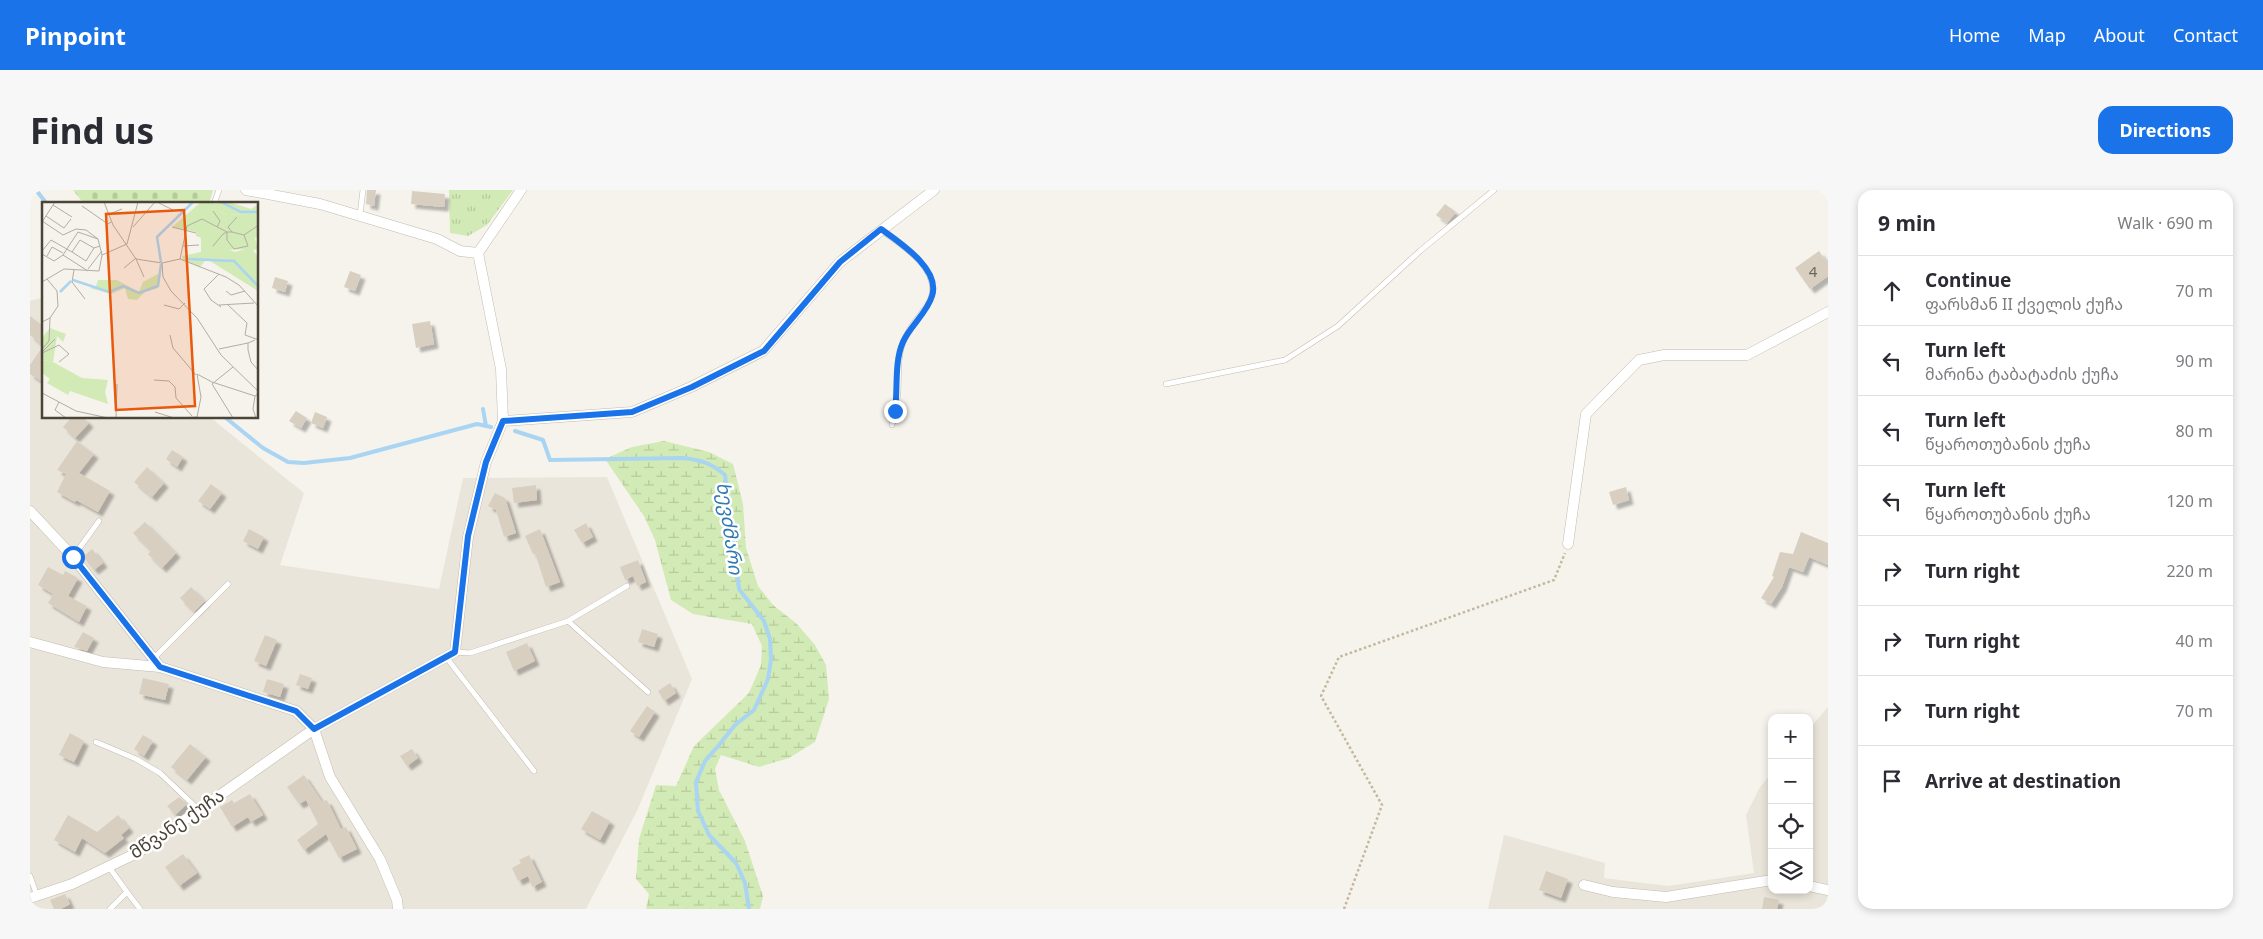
<!DOCTYPE html>
<meta charset="utf-8">
<style>
:root{--surface:#fff;--page:#f7f7f7;--text:#2b2b33;--muted:#7c7c81;--line:#e1e1e2;--accent:#1a73e8}
body{margin:0;font-family:"Noto Sans","Noto Sans Georgian",sans-serif;background:var(--page);color:var(--text)}
.controls{position:absolute;right:15px;bottom:15px;display:grid;overflow:hidden;border-radius:10px;box-shadow:0 2px 8px #0003}
.controls button{width:45px;height:45px;display:grid;place-items:center;padding:0;border:0;border-bottom:1px solid var(--line);background:var(--surface);color:var(--text);font:25px sans-serif}
.stop{position:absolute;width:15px;height:15px;margin:-11px;border:4px solid #1a73e8;border-radius:50%;background:#fff}
.stop.end{background:#1a73e8;border-color:#fff;box-shadow:0 1px 5px #0008}
.list{margin:0;padding:0;list-style:none}
h2{display:flex;justify-content:space-between;align-items:center;height:65px;margin:0;padding:0 20px;font-size:21px}
h2 small{font-size:16px;font-weight:400;color:var(--muted)}
.list li{display:grid;grid-template-columns:32px 1fr auto;gap:15px;align-items:center;box-sizing:border-box;height:70px;padding:0 20px;border-top:1px solid var(--line)}
.list b{display:block;font-size:19px;white-space:nowrap}
.list p{margin:0;font-size:16px;white-space:nowrap;color:var(--muted)}
.list em{font-size:16px;font-style:normal;color:var(--muted)}
.icon{flex:none;width:28px;height:28px;fill:none;stroke:currentColor;stroke-width:2;stroke-linecap:round;stroke-linejoin:round}
.map{position:relative;flex:none;width:1798px;height:719px;overflow:hidden;border-radius:15px}
header{display:flex;align-items:center;gap:30px;box-sizing:border-box;height:70px;padding:0 25px;background:var(--accent);color:#fff}
header strong{font-size:24px}
nav{display:flex;gap:28px;margin-inline-start:auto;font-size:18px}
.intro{display:flex;align-items:center;justify-content:space-between;box-sizing:border-box;height:120px;padding:0 30px}
h1{margin:0;font-size:35px}
.button{padding:12px 22px;border-radius:15px;background:var(--accent);color:#fff;font-size:18px;font-weight:700}
main{display:flex;gap:30px;padding:0 30px}
aside{flex:1;background:var(--surface);border-radius:15px;box-shadow:0 2px 8px #0003}
.map>svg:first-child{display:block}
.residential{fill:#eae5da}
.grass{fill:url(#grass-tufts)}
.wetland{fill:url(#wetland-marsh)}
.cemetery{fill:url(#cemetery-stones)}
.lines{fill:none;stroke-linecap:round;stroke-linejoin:round}
.stream{stroke:#a9d4f2;stroke-width:4}
.building{fill:#d8cfc1;filter:url(#shadow)}
.service-casing{stroke:#c2bbae;stroke-width:6}
.minor-casing{stroke:#c2bbae;stroke-width:11}
.path{stroke:#c4b79f;stroke-width:2.5;stroke-dasharray:2.5 2.5;stroke-linecap:butt}
.service{stroke:#fff;stroke-width:5}
.minor{stroke:#fff;stroke-width:10}
.route{stroke:#1a73e8;stroke-width:6}
.labels{text-anchor:middle;stroke-width:5;stroke-linejoin:round;paint-order:stroke}
.number-label{font-size:15px;fill:#6e675b}
.street-label{font-size:18px;fill:#4b4439;stroke:#fff}
.water-label{font-size:19px;font-style:italic;fill:#2e7ab2;stroke:#fff}
.inset-river{fill:none;stroke:#a9d4f2;stroke-width:2.5}
.inset-road{fill:none;stroke:#b2ada4;stroke-width:1}
.view{fill:#e8590c;fill-opacity:0.15;stroke:#e8590c;stroke-width:2.5}
.inset-edge{fill:none;stroke:#4b4439;stroke-width:2.5}
</style>
<header>
<strong>Pinpoint</strong>
<nav><a>Home</a><a>Map</a><a>About</a><a>Contact</a></nav>
</header>
<div class="intro"><h1>Find us</h1><a class="button">Directions</a></div>
<main>
<div class="map">
<svg width="1798" height="719" viewBox="0 0 1798 719">
<defs>
<pattern id="grass-tufts" width="24" height="20" patternUnits="userSpaceOnUse" patternTransform="scale(1.25)"><rect width="24" height="20" fill="#d2eab5"/><path d="M3 7l-1-3M5 7V3M7 7l1-3M15 17l-1-3M17 17v-4M19 17l1-3" fill="none" stroke="#b6ca9c"/></pattern>
<pattern id="wetland-marsh" width="20" height="14" patternUnits="userSpaceOnUse" patternTransform="scale(1.25)"><rect width="20" height="14" fill="#d2eab5"/><path d="M1 5h8M5 5V1M11 12h8M15 12V8" fill="none" stroke="#b6ca9c"/></pattern>
<pattern id="cemetery-stones" width="16" height="16" patternUnits="userSpaceOnUse" patternTransform="scale(1.25)"><rect width="16" height="16" fill="#d2eab5"/><path d="M2 7V4a2 2 0 0 1 4 0v3zM10 15v-3a2 2 0 0 1 4 0v3z" fill="#b6ca9c"/></pattern>
<filter id="shadow"><feDropShadow dx="4.5" dy="4.5" stdDeviation="1" flood-color="#0004"/></filter>
</defs>
<rect width="100%" height="100%" fill="#f6f3ec"/>
<path class="residential" d="M14 107V228H181L274 303 250 375 409 399 433 288 577 287 662 489 607 621 556 719H0V111Z
M1798 517V719H1458L1474 645 1575 673 1574 688 1638 696 1724 683 1716 625 1730 597 1742 583V700H1779V539Z"/>
<path class="grass" d="M419 0H483L457 35 438 46 420 43Z"/>
<path class="wetland" d="M634 251 679 262 703 274 713 314 716 358 728 396 744 416 766 433 785 455 796 475 799 509 785 552 759 568 729 577 691 565 685 579 689 600 715 651 733 706 730 719H616L619 704 606 689 609 649 626 595 646 596 664 556 719 503 731 475 732 456 722 434 663 424 641 410 625 350 614 326 575 269 602 257Z"/>
<path class="cemetery" d="M43 0H183L179 14H54Z"/>
<g class="lines">
<path class="stream" d="M6 0 17 14
M453 219 456 236
M196 228 233 258 258 272 274 273 320 268 447 234 461 237
M485 241 513 250 520 270 653 268C671 270 681 273 695 285L709 399 734 431 740 449 741 470 738 489 724 520 705 535 689 555 675 571 666 592 668 621 679 645 706 673 715 693 719 719"/>
</g>
<path class="building" d="M337 0H346L344 16 336 14Z
M382 1 415 4 414 17 381 14Z
M1415 14 1426 22 1417 33 1406 25Z
M1789 61 1798 74V86L1780 99 1765 78Z
M320 81 331 85 325 101 314 97Z
M245 87 258 91 255 102 242 98Z
M0 126 14 137V193L0 184V175L13 156 0 145Z
M400 131 404 154 386 158 382 134Z
M266 221 277 228 271 238 259 231Z
M285 222 297 227 293 238 281 233Z
M41 228H54L59 233 45 248 33 237Z
M47 251 64 264 49 283 80 301 68 322 46 310 45 312 27 302 36 284 27 280Z
M142 260 153 267 147 277 136 269Z
M117 277 134 293 122 307 104 292Z
M181 294 192 303 180 319 168 311Z
M506 295 507 310 484 313 482 298Z
M1596 297 1599 310 1583 315 1579 302Z
M465 303 475 308 486 343 474 347 466 320 458 316Z
M115 332 146 363 132 378 118 364 121 361 103 343Z
M556 333 563 347 552 353 544 340Z
M219 339 234 347 228 359 213 351Z
M510 339 530 392 516 397 505 363 503 364 495 346Z
M1771 342 1798 353V375L1779 367 1773 382 1759 377 1752 397 1741 414 1731 408 1744 387 1742 386 1750 362 1763 364Z
M62 359 73 373 64 380 53 367Z
M608 370 616 392 607 396 603 386 595 390 590 377Z
M18 377 33 385 35 381 48 388 38 406 57 416 49 432 18 413 23 404 8 395Z
M161 397 175 411 164 422 150 408Z
M612 439 628 444 624 457 608 452Z
M53 442 64 448 57 461 44 457Z
M235 445 247 450 236 476 224 471Z
M497 453 505 471 484 481 476 462Z
M270 484 282 488 278 499 266 495Z
M113 488 139 494 135 510 109 504Z
M237 489 254 494 250 507 233 502Z
M640 493 646 503 634 511 628 501Z
M617 516 625 522 609 547 600 541Z
M40 543 54 551 44 572 29 565Z
M113 545 123 551 114 566 104 559Z
M160 554 176 567 157 590 141 577Z
M382 559 388 568 377 576 370 566Z
M274 585 292 612 297 610 311 639 316 637 327 659 309 668 296 644 274 660 267 650 288 634 276 610 269 614 257 597Z
M220 604 233 625 221 632 218 627 202 637 190 617 202 610 204 613Z
M149 607 157 614 145 625 137 616Z
M562 621 580 631 570 650 551 639Z
M38 625 67 642 88 625 99 638 91 645 94 648 75 663 52 648 45 662 24 650Z
M153 664 167 683 149 696 135 677Z
M499 665 512 692 502 697 498 686 488 691 482 678 491 673 489 670Z
M1516 681 1538 689 1531 708 1509 700Z
M35 704 40 714 31 719H24L20 710Z
M1734 707 1749 710 1747 719H1732Z"/>
<g class="lines">
<g class="service-casing">
<path id="service" d="M184 14 189 0
M330 25 333 0
M851 40C874 56 918 84 897 116 888 128 877 140 872 155 867 170 869 185 868 201 867 212 865 224 862 235
M1136 194 1255 170 1308 136 1390 61 1464 0
M43 367 69 331
M538 431 618 502
M425 462 440 463 538 431 597 396
M416 467 504 581
M124 468 198 394
M66 552 106 569 130 583 169 620
M79 677 97 702 80 719
M0 686 7 706
M97 702 110 719"/>
</g>
<g class="minor-casing">
<path id="minor" d="M216 0 290 14 407 49 430 61 448 63
M473 231 602 222 661 197 733 161 810 72 904 0
M0 321 43 367 130 477
M1538 354 1556 224 1609 170 1634 165H1717L1798 122
M0 452 73 472 130 477 266 521 284 539 300 587 350 669 367 710 368 719
M1554 695 1583 702 1636 707 1742 690
M1779 696 1798 700
M0 708 42 694 109 662 284 539 425 462 438 347 456 272 473 231 471 179 448 63 491 0"/>
</g>
<path class="path" d="M1314 719 1352 615 1291 506 1309 467 1524 390 1535 363"/>
<use href="#service" class="service"/>
<use href="#minor" class="minor"/>
</g>
<g class="lines">
<path class="route" d="M43 367 130 477 266 521 284 539 425 462 438 346 456 272 473 231 602 222 662 197 734 161 810 72 851 39C869 52 911 79 902 106 897 123 880 136 873 152 864 172 868 199 865 221"/>
</g>
<g class="labels">
<g class="number-label">
<text x="1783" y="87">4</text>
</g>
<g class="street-label">
<text transform="translate(147 634) rotate(-34)" y="6">მწვანე ქუჩა</text>
</g>
<g class="water-label">
<text transform="translate(700 338) rotate(82)" y="7">ხევძმარი</text>
</g>
</g>
<g transform="translate(12 12)">
<rect width="216" height="216" fill="#f6f3ec"/>
<path d="M187 0 209 7 216 2V11L186 13 177 10 169 2ZM159 35 193 50 207 46 216 47 211 48 216 55V89L168 59H163L158 65 141 58 140 54 159 50ZM0 158 11 160 40 176 66 178 63 190 66 202 28 189 26 193 5 181 8 177 0 171Z" fill="#d2eab5"/>
<path d="M8 126 24 132 21 140 15 134 11 160 1 158 0 154V136Z" fill="#d2eab5"/>
<path d="M116 72V86L103 90 95 98 86 97 83 86 69 92 48 86 54 84 56 78H75L97 90 101 80Z" fill="#d2eab5"/>
<path d="M159 0H171L177 10 186 13 216 11V34L213 36 216 47 172 48 166 46V38L154 34V30L130 25Z" fill="#d2eab5"/>
<path class="inset-river" d="M179 0 199 10H217M146 57 192 59 217 85M119 60 115 35 151 0M31 78 67 90 81 84 97 91 116 84 119 62M18 90 29 79"/>
<path class="inset-road" d="M62 0 71 23 94 57 120 61 138 57 184 75 197 83 217 105M117 1 131 8M11 3 30 15M40 4 66 22 69 20M171 9 178 19 175 25M65 13 80 7M4 14 22 26 29 17M0 19 21 33 34 27 44 28 56 37 60 53 57 69 22 67 0 80M0 20 13 0M91 25 113 0M130 25 154 31M190 30 186 25 195 15M202 33 217 23M85 42 96 0M141 44 157 43M171 44 181 32 185 30H190L202 33 206 44 192 47 185 38V30M52 46 38 38 30 50 44 59 52 46 58 44M0 49 9 38 30 50M0 52 12 59 21 53M60 53 85 42M5 54 10 45 21 51M94 57 102 75M138 57 145 24 160 17 185 30M120 61 121 75 129 89 155 116 179 153 217 190M82 66 94 56M46 67 60 49M32 68 30 80 43 97M46 69 21 53 36 30 56 37M177 72 162 87 169 98 179 105M184 89 189 93 203 89M185 102 205 121 203 133 217 138M122 103 137 107 143 101M177 103 212 101M0 120 8 116 16 104 15 89 5 77M128 133 131 146 154 173M213 138 206 141V148L209 160 217 169M0 147 7 139 8 116M177 147 206 141M0 150 13 137M0 151 17 143 27 152 17 160M191 165 170 182 191 216M112 178 127 179 133 185 134 196 150 214M0 191 34 209 66 216M213 194 211 207 214 216M17 200 13 208 24 216M113 210 132 216M74 216 75 182M139 216 155 215 159 195 155 172 170 180 213 194 217 191"/>
<path class="view" d="M142 8 153 204 74 208 64 12Z"/>
<rect width="216" height="216" class="inset-edge"/>
</g>
</svg>
<div class="controls">
<button>+</button>
<button>−</button>
<button><svg class="icon" aria-label="locate" viewBox="0 0 24 24"><circle cx="12" cy="12" r="6"/><path d="M12 2v4M12 18v4M2 12h4M18 12h4"/></svg></button>
<button><svg class="icon" aria-label="layers" viewBox="0 0 24 24"><path d="M12 4l9 5-9 5-9-5zM3 14l9 5 9-5"/></svg></button>
</div>
<div class="stop" style="left:43px;top:367px"></div>
<div class="stop end" style="left:865px;top:221px"></div>
</div>
<aside>
<h2>9 min<small>Walk · 690 m</small></h2>
<ul class="list">
<li><svg class="icon" aria-label="ahead" viewBox="0 0 24 24"><path d="M12 20V5M6 11l6-6 6 6"/></svg><div><b>Continue</b><p>ფარსმან II ქველის ქუჩა</p></div><em>70 m</em></li>
<li><svg class="icon" aria-label="left" viewBox="0 0 24 24"><path d="M17 20v-9H6M10 6l-5 5 5 5"/></svg><div><b>Turn left</b><p>მარინა ტაბატაძის ქუჩა</p></div><em>90 m</em></li>
<li><svg class="icon" aria-label="left" viewBox="0 0 24 24"><path d="M17 20v-9H6M10 6l-5 5 5 5"/></svg><div><b>Turn left</b><p>წყაროთუბანის ქუჩა</p></div><em>80 m</em></li>
<li><svg class="icon" aria-label="left" viewBox="0 0 24 24"><path d="M17 20v-9H6M10 6l-5 5 5 5"/></svg><div><b>Turn left</b><p>წყაროთუბანის ქუჩა</p></div><em>120 m</em></li>
<li><svg class="icon" aria-label="right" viewBox="0 0 24 24"><path d="M7 20v-9h11M14 6l5 5-5 5"/></svg><div><b>Turn right</b></div><em>220 m</em></li>
<li><svg class="icon" aria-label="right" viewBox="0 0 24 24"><path d="M7 20v-9h11M14 6l5 5-5 5"/></svg><div><b>Turn right</b></div><em>40 m</em></li>
<li><svg class="icon" aria-label="right" viewBox="0 0 24 24"><path d="M7 20v-9h11M14 6l5 5-5 5"/></svg><div><b>Turn right</b></div><em>70 m</em></li>
<li><svg class="icon" aria-label="arrive" viewBox="0 0 24 24"><path d="M6 21V4h12l-3 4 3 4H6"/></svg><div><b>Arrive at destination</b></div></li>
</ul>
</aside>
</main>
